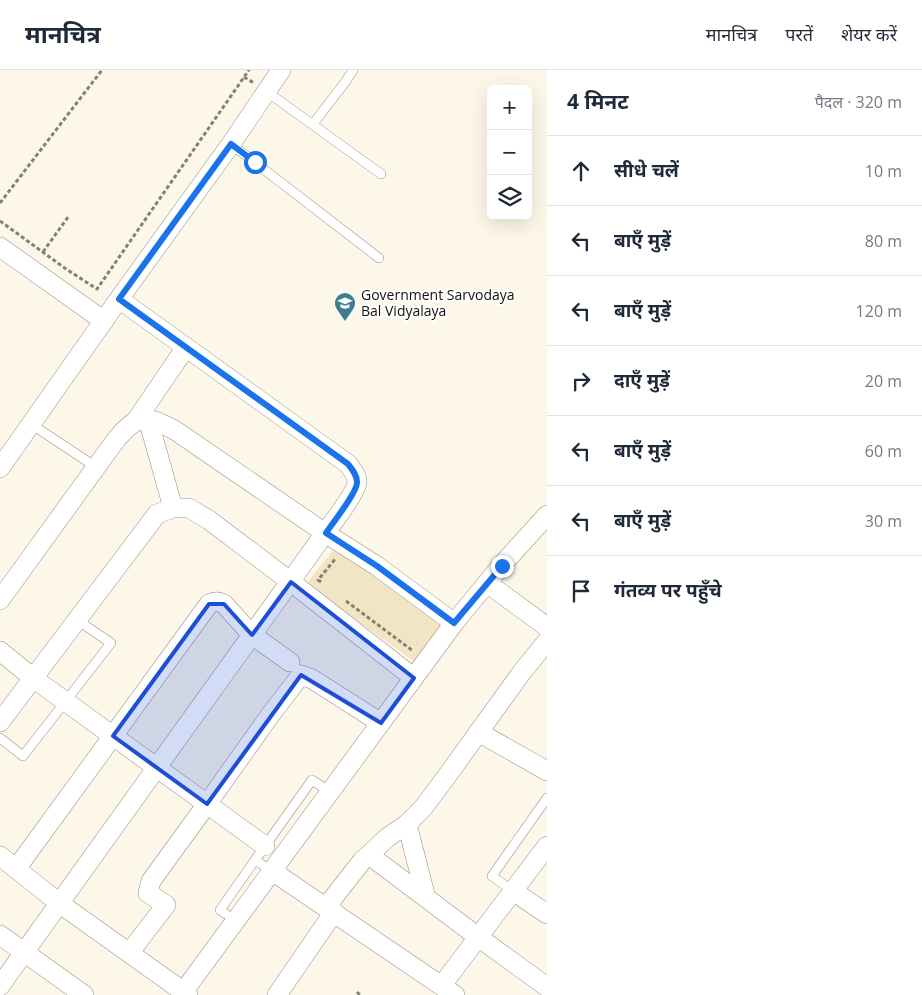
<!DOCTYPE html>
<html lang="hi">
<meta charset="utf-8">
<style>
:root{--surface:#fff;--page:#f2f2f3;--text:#1f2937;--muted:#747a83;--line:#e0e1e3}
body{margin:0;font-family:"Open Sans","Noto Sans Devanagari",sans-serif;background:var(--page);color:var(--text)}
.controls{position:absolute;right:15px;top:15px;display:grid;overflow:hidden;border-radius:8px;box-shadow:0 5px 20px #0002}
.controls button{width:45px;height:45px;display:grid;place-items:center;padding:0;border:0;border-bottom:1px solid var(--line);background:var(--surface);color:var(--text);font:25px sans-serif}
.stop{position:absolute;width:15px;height:15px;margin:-11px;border:4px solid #1a73e8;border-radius:50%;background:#fff}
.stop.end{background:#1a73e8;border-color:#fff;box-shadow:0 1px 5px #0008}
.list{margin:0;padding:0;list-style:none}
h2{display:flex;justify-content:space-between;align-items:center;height:65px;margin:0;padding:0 20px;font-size:21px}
h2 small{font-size:16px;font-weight:400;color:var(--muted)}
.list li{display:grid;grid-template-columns:32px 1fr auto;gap:15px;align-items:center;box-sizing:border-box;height:70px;padding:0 20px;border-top:1px solid var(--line)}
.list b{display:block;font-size:19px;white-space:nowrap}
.list em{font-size:16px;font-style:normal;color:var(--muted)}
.icon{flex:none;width:28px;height:28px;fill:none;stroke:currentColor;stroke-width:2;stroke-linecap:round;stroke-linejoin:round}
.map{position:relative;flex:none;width:547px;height:925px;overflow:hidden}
header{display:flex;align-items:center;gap:30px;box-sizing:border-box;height:70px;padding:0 25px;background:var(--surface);border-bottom:1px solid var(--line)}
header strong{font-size:24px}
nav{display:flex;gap:28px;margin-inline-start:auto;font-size:18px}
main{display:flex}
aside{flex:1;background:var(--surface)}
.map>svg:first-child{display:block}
.green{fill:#f2e5c4}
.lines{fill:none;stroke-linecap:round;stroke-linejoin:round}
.lane-casing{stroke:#959083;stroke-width:10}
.street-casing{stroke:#959083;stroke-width:20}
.path{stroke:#858178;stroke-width:3;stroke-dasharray:4 2.5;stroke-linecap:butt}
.lane{stroke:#fff;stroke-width:9}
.street{stroke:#fff;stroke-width:19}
.route{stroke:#1a73e8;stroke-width:6}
.marked{fill:#1d4ed8;fill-opacity:0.2;stroke:#1d4ed8;stroke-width:4;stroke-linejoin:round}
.labels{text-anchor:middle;stroke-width:4;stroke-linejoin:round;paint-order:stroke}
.poi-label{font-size:14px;fill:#14120d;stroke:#fff;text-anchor:start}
</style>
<header>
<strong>मानचित्र</strong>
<nav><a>मानचित्र</a><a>परतें</a><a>शेयर करें</a></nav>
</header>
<main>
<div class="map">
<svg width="547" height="925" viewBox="0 0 547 925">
<rect width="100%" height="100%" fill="#fdf7e9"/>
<path class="green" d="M336 477 447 555 418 594 306 514Z"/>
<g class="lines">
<g class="lane-casing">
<path id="lane" d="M266 21 381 104
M313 54 346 11 353 0
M231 74 379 188
M31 354 96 397
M0 668 23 686 111 573 77 550
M272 801 255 790 312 710 330 722
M513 821 492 806 547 728
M226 844 220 840 255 790"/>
</g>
<g class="street-casing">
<path id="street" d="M0 177 104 251
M148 349 173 438
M135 352 186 277
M0 398 119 229 231 74 281 0
M487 513 547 557
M0 530 115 371C137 344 146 344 176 361L325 463 377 496 454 553
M0 581 33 608 265 776
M0 652 157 444 173 438H189L209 450 291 512 414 608
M478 662 547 701
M407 754 426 828
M369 785 478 867 547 917
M0 786 59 833 188 925
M16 799 209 534C214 531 219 531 224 534L252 565 290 592
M272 801 455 925
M513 821 547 844
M326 837 362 791 388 767 407 754 423 738 444 710 522 602 547 571
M0 865 84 925
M129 883 166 835 148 823 151 811 207 734 271 644 301 605 312 609 381 653
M442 915 547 776
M0 916 325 463C332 454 357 421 357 412 357 405 352 399 348 394L119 229
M181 925 454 553 501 496 547 445
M277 925 334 842"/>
</g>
<path class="path" d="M244 7 254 13
M0 133 102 0
M0 151 66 199 97 219 249 0
M43 182 68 147
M321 512 318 510 336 488
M346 531 413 581
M357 922 360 925"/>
<use href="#lane" class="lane"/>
<use href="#street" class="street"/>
</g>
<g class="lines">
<path class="route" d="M255 92 231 74 119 229 348 394C352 399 357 405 357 412 358 421 332 454 326 463L377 496 454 553 502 496"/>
</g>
<path class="marked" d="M291 512 414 608 381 653 301 605 207 734 113 666 209 534H224L252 565Z"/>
<defs>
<g id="school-pin" transform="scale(1.125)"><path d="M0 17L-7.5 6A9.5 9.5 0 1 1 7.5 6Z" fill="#3d7f90" stroke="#fff"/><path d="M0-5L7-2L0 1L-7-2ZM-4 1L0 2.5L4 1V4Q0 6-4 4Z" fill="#fff"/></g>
</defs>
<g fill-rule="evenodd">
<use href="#school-pin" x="345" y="233"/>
</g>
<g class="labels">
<g class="poi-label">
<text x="361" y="230">Government Sarvodaya<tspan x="361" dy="16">Bal Vidyalaya</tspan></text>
</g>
</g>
</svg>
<div class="controls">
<button>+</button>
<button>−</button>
<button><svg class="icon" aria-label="layers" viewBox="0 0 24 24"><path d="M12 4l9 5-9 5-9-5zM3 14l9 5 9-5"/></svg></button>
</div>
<div class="stop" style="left:255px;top:92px"></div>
<div class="stop end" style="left:502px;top:496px"></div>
</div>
<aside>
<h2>4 मिनट<small>पैदल · 320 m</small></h2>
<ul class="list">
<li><svg class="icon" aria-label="ahead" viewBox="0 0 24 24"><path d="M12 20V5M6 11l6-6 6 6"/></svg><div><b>सीधे चलें</b></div><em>10 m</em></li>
<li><svg class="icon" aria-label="left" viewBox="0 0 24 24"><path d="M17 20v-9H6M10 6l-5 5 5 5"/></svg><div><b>बाएँ मुड़ें</b></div><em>80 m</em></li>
<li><svg class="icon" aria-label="left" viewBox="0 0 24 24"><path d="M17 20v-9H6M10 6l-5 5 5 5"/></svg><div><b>बाएँ मुड़ें</b></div><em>120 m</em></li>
<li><svg class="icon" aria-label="right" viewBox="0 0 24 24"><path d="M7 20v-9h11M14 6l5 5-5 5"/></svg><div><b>दाएँ मुड़ें</b></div><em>20 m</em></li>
<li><svg class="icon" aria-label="left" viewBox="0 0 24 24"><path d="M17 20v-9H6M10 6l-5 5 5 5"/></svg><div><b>बाएँ मुड़ें</b></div><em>60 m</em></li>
<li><svg class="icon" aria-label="left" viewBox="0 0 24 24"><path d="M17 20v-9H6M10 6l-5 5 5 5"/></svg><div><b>बाएँ मुड़ें</b></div><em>30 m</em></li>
<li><svg class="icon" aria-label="arrive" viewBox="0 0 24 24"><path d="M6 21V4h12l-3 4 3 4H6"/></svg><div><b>गंतव्य पर पहुँचे</b></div></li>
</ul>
</aside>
</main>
